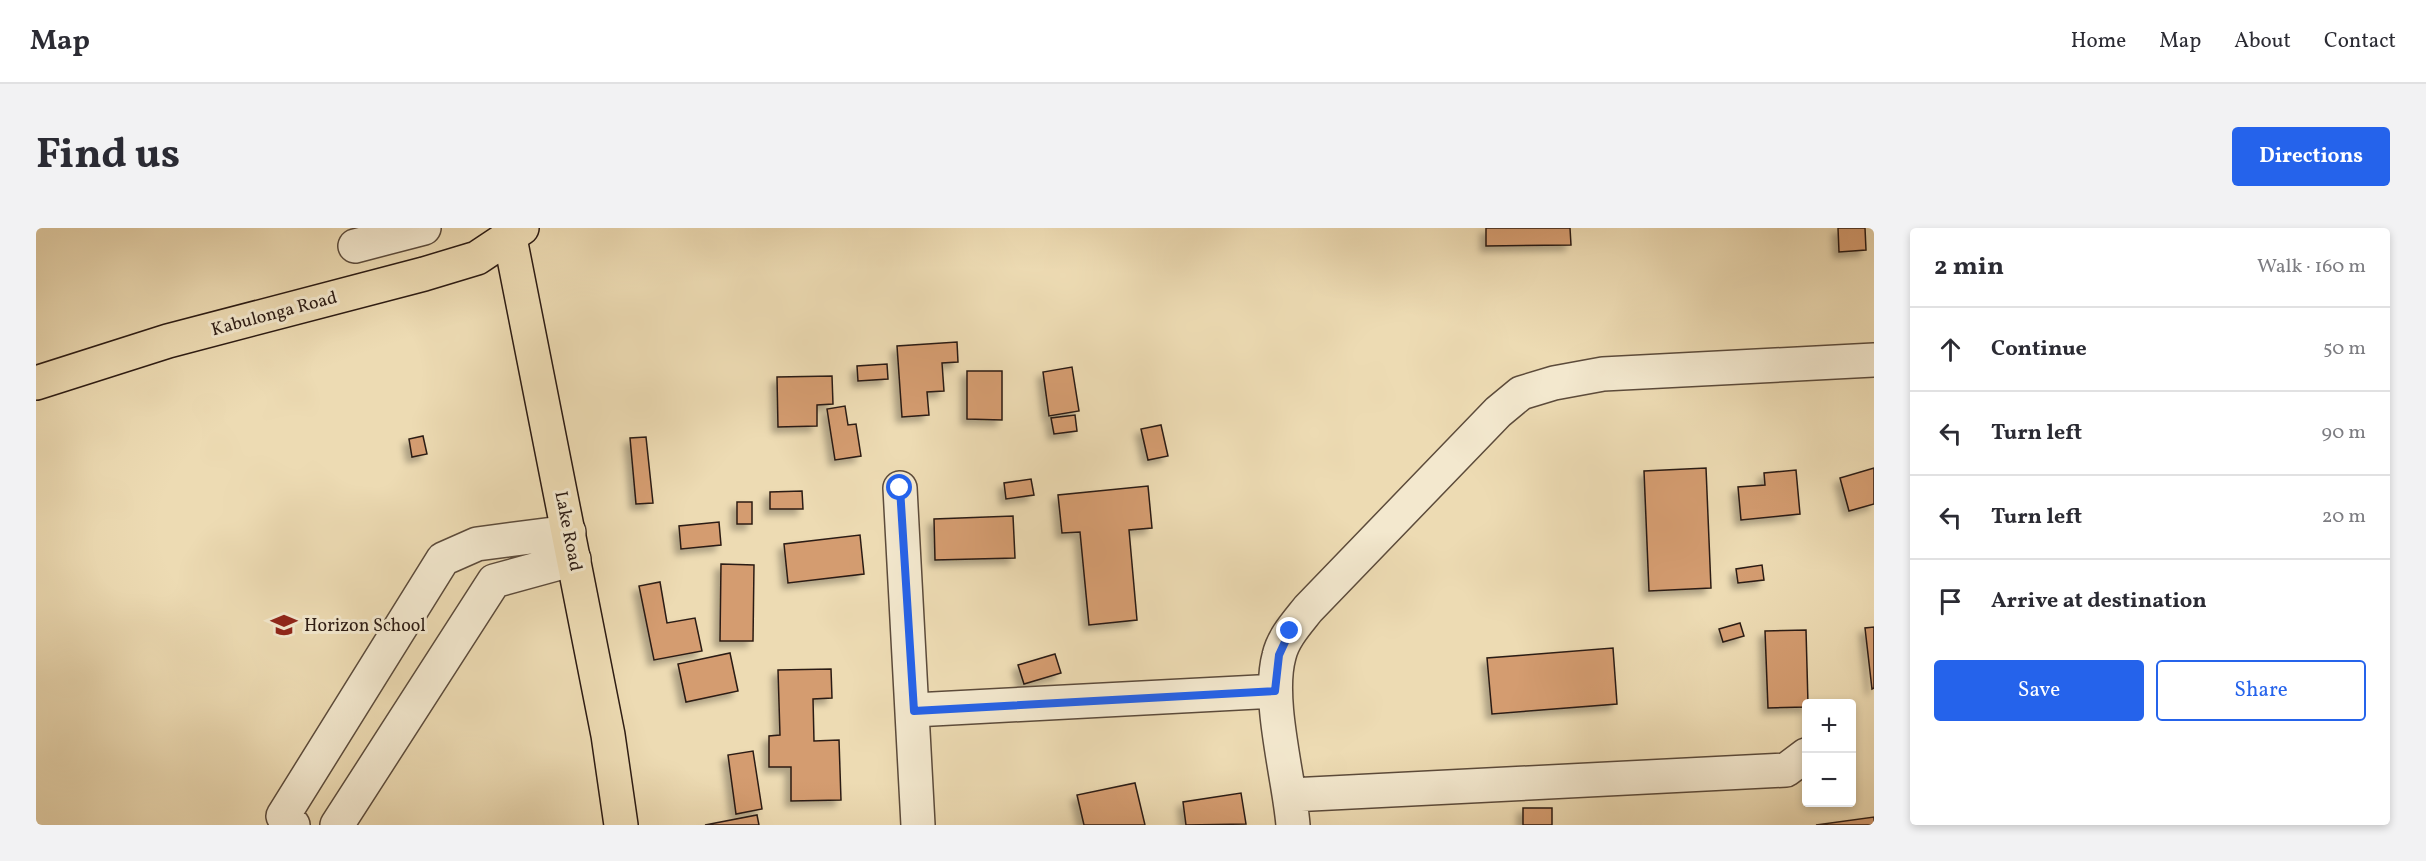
<!DOCTYPE html>
<meta charset="utf-8">
<style>
:root{--surface:#fff;--page:#f2f2f3;--text:#2b2b33;--muted:#7c7c81;--line:#e1e1e2;--accent:#2563eb}
body{margin:0;font-family:Vollkorn,serif;background:var(--page);color:var(--text)}
.controls{position:absolute;right:18px;bottom:18px;display:grid;overflow:hidden;border-radius:6px;box-shadow:0 3px 9px #0003}
.controls button{width:54px;height:54px;display:grid;place-items:center;padding:0;border:0;border-bottom:2px solid var(--line);background:var(--surface);color:var(--text);font:30px sans-serif}
.stop{position:absolute;width:18px;height:18px;margin:-14px;border:4px solid #2563eb;border-radius:50%;background:#fff}
.stop.end{background:#2563eb;border-color:#fff;box-shadow:0 2px 6px #0008}
.list{margin:0;padding:0;list-style:none}
h2{display:flex;justify-content:space-between;align-items:center;height:78px;margin:0;padding:0 24px;font-size:26px}
h2 small{font-size:20px;font-weight:400;color:var(--muted)}
.list li{display:grid;grid-template-columns:39px 1fr auto;gap:18px;align-items:center;box-sizing:border-box;height:84px;padding:0 24px;border-top:2px solid var(--line)}
.list b{display:block;font-size:22px;white-space:nowrap}
.list em{font-size:20px;font-style:normal;color:var(--muted)}
.actions{display:flex;gap:12px;padding:18px 24px}
.actions a{flex:1;padding:14px 0;border:2px solid var(--accent);border-radius:6px;text-align:center;font-size:21px;color:var(--accent)}
.actions .main{background:var(--accent);color:#fff}
.icon{flex:none;width:33px;height:33px;fill:none;stroke:currentColor;stroke-width:2;stroke-linecap:round;stroke-linejoin:round}
.map{position:relative;flex:none;width:1838px;height:597px;overflow:hidden;border-radius:6px}
header{display:flex;align-items:center;gap:36px;box-sizing:border-box;height:84px;padding:0 30px;background:var(--surface);border-bottom:2px solid var(--line)}
header strong{font-size:28px}
nav{display:flex;gap:33px;margin-inline-start:auto;font-size:21px}
.intro{display:flex;align-items:center;justify-content:space-between;box-sizing:border-box;height:144px;padding:0 36px}
h1{margin:0;font-size:42px}
.button{padding:15px 27px;border-radius:6px;background:var(--accent);color:#fff;font-size:21px;font-weight:700}
main{display:flex;gap:36px;padding:0 36px}
aside{flex:1;background:var(--surface);border-radius:6px;box-shadow:0 3px 9px #0003}
.map>svg:first-child{display:block}
.building{fill:#d49c70;stroke:#2c1b13;stroke-width:1.5;filter:url(#shadow)}
.lines{fill:none;stroke-linecap:round;stroke-linejoin:round}
.minor-casing{stroke:#5c4b3b;stroke-width:36}
.major-casing{stroke:#2c1b13;stroke-width:36}
.minor{stroke:#f3e8ce;stroke-width:33}
.major{stroke:#eddbb3;stroke-width:33}
.route{stroke:#2563eb;stroke-width:8}
.labels{text-anchor:middle;stroke-width:6;stroke-linejoin:round;paint-order:stroke}
.street-label{font-size:18px;fill:#2c1b13;stroke:#f3e8ce}
.poi-label{font-size:18px;fill:#2c1b13;stroke:#f3e8ce;text-anchor:start}
</style>
<header>
<strong>Map</strong>
<nav><a>Home</a><a>Map</a><a>About</a><a>Contact</a></nav>
</header>
<div class="intro"><h1>Find us</h1><a class="button">Directions</a></div>
<main>
<div class="map">
<svg width="1838" height="597" viewBox="0 0 1838 597">
<defs>
<filter id="shadow"><feDropShadow dx="-5.5" dy="5.5" stdDeviation="3" flood-color="#0004"/></filter>
</defs>
<rect width="100%" height="100%" fill="#eddbb3"/>
<filter id="stains"><feTurbulence type="fractalNoise" baseFrequency=".00333" numOctaves="4"/><feColorMatrix values="0 0 0 0 .2 0 0 0 0 .09 0 0 0 0 .02 0 0 0 .5 -.17"/></filter>
<radialGradient id="worn" r=".72"><stop offset=".6" stop-color="#630" stop-opacity="0"/><stop offset="1" stop-color="#630" stop-opacity=".3"/></radialGradient>
<path class="building" d="M1450 0H1534L1535 17 1450 18Z
M1802 0H1829L1830 22 1803 24Z
M921 114 922 134 906 135 908 163 891 164 893 187 866 189 861 118Z
M851 136 852 151 822 153 821 138Z
M1036 139 1043 183 1013 188 1007 144Z
M931 143H966V192L931 191Z
M796 148 797 176 781 177V198L742 199 741 149Z
M809 178 812 197 820 196 825 228 799 232 791 181Z
M1039 187 1041 203 1018 206 1015 190Z
M1125 197 1132 228 1112 232 1105 201Z
M387 208 391 226 376 229 373 211Z
M610 209 617 275 600 276 594 210Z
M1670 240 1675 360 1613 363 1608 243Z
M1838 240V276L1813 283 1804 250Z
M1760 242 1764 286 1705 292 1702 259 1729 257 1728 245Z
M995 251 998 267 970 271 968 255Z
M1112 258 1116 300 1093 302 1101 392 1053 397 1044 304 1026 305 1022 267Z
M766 263 767 281H734V264Z
M701 274H716V296H701Z
M977 288 979 330 899 332 898 291Z
M683 294 685 317 645 321 643 298Z
M824 307 828 346 752 355 748 316Z
M685 336 718 337 717 413H684Z
M1726 337 1728 352 1702 355 1700 341Z
M624 354 631 395 659 390 666 423 618 432 603 358Z
M1704 395 1708 408 1687 414 1683 401Z
M1838 399V460L1836 461 1829 400Z
M1770 402 1772 476 1770 479 1732 480 1729 403Z
M1577 420 1581 476 1456 486 1451 430Z
M694 425 702 463 650 474 642 436Z
M1019 426 1025 445 988 456 982 437Z
M795 441 796 470 777 471 778 513 803 512 805 572 755 573V539H733V508L744 507 742 442Z
M717 523 726 581 700 586 692 527Z
M1099 555 1109 597H1048L1041 567Z
M1205 565 1210 596 1150 597 1147 574Z
M1487 580H1516V597H1487Z
M721 587 723 597H669Z
M1838 589V597H1780Z"/>
<g class="lines">
<g class="minor-casing">
<path id="minor" d="M319 18 388 0
M864 260 882 597
M878 482 1239 463
M1255 567 1750 542 1770 527
M257 597 247 588 407 331 441 316 533 304
M301 597 458 353 538 331
M1257 597C1253 549 1231 472 1243 428 1247 410 1261 395 1272 381L1462 184 1485 165 1518 155 1567 146 1838 132"/>
</g>
<g class="major-casing">
<path id="major" d="M474 10 572 507 585 597
M0 155 132 113 388 46 441 30 486 0"/>
</g>
<use href="#minor" class="minor"/>
<use href="#major" class="major"/>
</g>
<g class="lines">
<path class="route" d="M864 260 878 483 1239 463 1243 427 1254 403"/>
</g>
<defs>
<g id="school-bare" transform="scale(2.07)"><path d="M0-5L7-2L0 1L-7-2ZM-4 1L0 2.5L4 1V4Q0 6-4 4Z" fill="#8f2418" stroke="#f3e8ce" stroke-width="2.5" paint-order="stroke"/></g>
</defs>
<g fill-rule="evenodd">
<use href="#school-bare" x="248" y="397"/>
</g>
<g class="labels">
<g class="street-label">
<text transform="translate(238 85) rotate(-15)" y="6">Kabulonga Road</text>
<text transform="translate(533 303) rotate(79)" y="6">Lake Road</text>
</g>
<g class="poi-label">
<text x="268" y="403">Horizon School</text>
</g>
</g>
<rect width="100%" height="100%" filter="url(#stains)"/>
<rect width="100%" height="100%" fill="url(#worn)"/>
</svg>
<div class="controls">
<button>+</button>
<button>−</button>
</div>
<div class="stop" style="left:864px;top:260px"></div>
<div class="stop end" style="left:1254px;top:403px"></div>
</div>
<aside>
<h2>2 min<small>Walk · 160 m</small></h2>
<ul class="list">
<li><svg class="icon" aria-label="ahead" viewBox="0 0 24 24"><path d="M12 20V5M6 11l6-6 6 6"/></svg><div><b>Continue</b></div><em>50 m</em></li>
<li><svg class="icon" aria-label="left" viewBox="0 0 24 24"><path d="M17 20v-9H6M10 6l-5 5 5 5"/></svg><div><b>Turn left</b></div><em>90 m</em></li>
<li><svg class="icon" aria-label="left" viewBox="0 0 24 24"><path d="M17 20v-9H6M10 6l-5 5 5 5"/></svg><div><b>Turn left</b></div><em>20 m</em></li>
<li><svg class="icon" aria-label="arrive" viewBox="0 0 24 24"><path d="M6 21V4h12l-3 4 3 4H6"/></svg><div><b>Arrive at destination</b></div></li>
</ul>
<div class="actions"><a class="main">Save</a><a>Share</a></div>
</aside>
</main>
